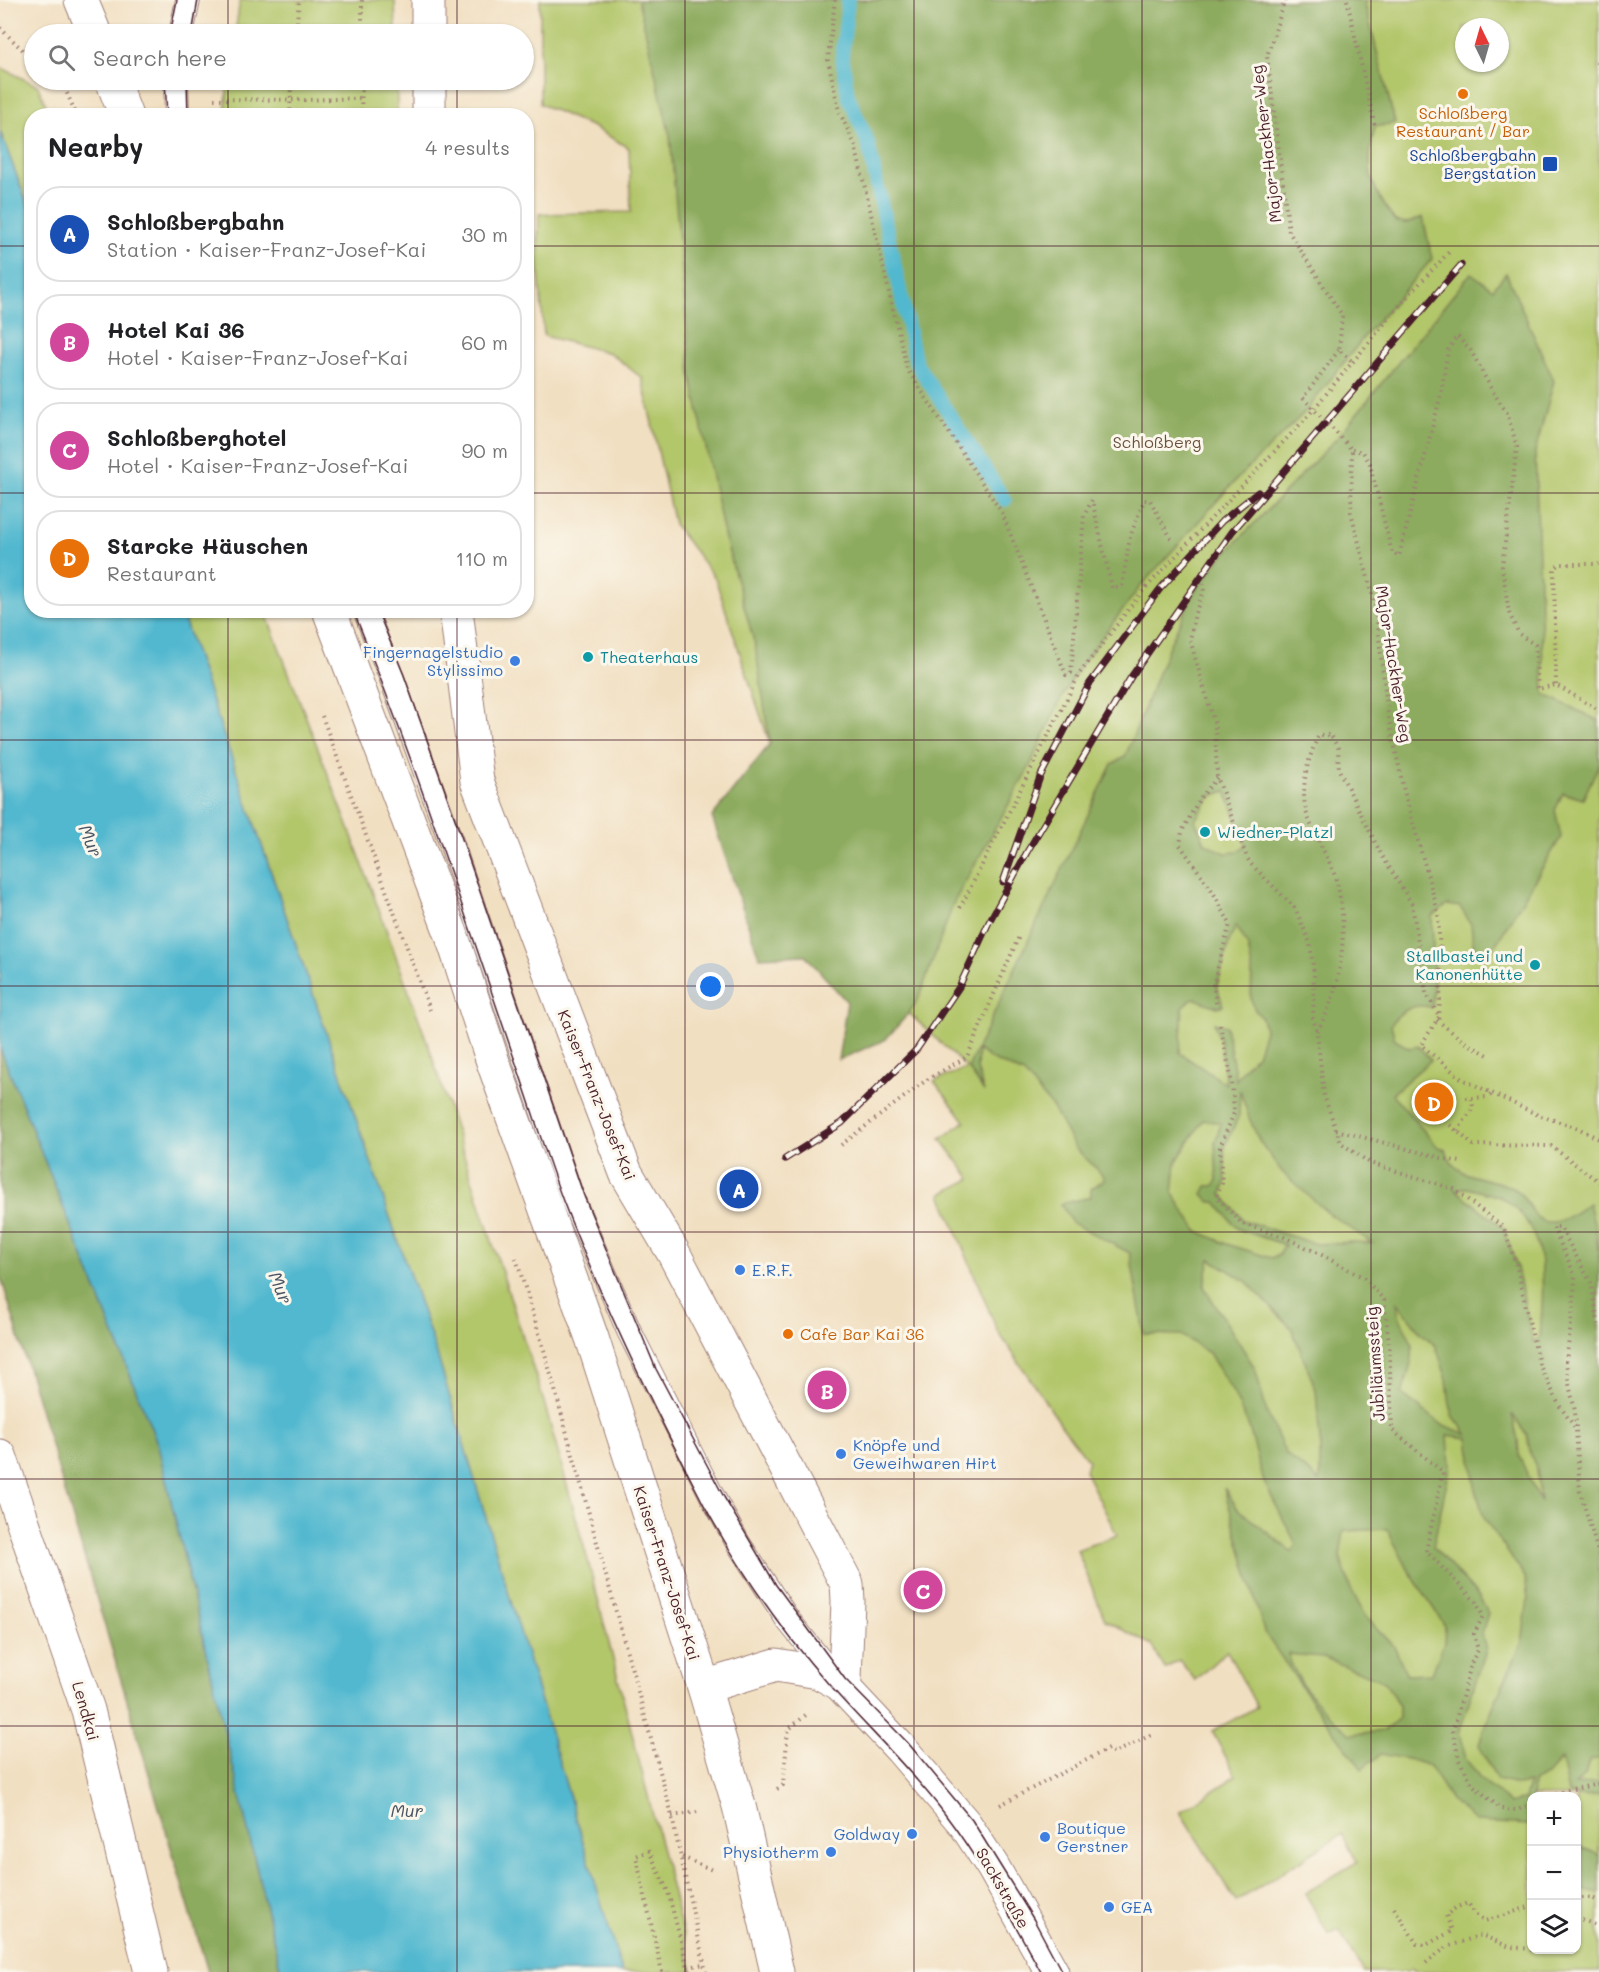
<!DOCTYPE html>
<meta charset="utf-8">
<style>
:root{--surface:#fff;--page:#f2f2f2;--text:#202124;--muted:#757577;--line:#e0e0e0;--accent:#0f766e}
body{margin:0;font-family:Mali,sans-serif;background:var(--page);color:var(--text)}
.controls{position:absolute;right:18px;bottom:18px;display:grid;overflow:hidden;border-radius:12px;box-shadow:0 2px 4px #0004}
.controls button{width:54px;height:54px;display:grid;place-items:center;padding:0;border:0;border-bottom:2px solid var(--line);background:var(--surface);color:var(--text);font:30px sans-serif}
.compass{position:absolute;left:1455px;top:18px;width:54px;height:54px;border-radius:50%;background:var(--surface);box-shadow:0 2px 4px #0004;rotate:355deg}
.you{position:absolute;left:711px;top:987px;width:21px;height:21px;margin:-15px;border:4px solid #fff;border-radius:50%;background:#1a73e8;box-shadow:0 0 0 9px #1a73e833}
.badge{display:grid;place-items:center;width:39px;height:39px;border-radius:50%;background:var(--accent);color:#fff;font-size:20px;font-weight:700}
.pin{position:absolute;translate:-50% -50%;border:3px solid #fff;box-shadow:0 2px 6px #0006}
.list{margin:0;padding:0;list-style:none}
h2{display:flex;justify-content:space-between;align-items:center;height:78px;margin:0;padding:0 24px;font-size:26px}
h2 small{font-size:20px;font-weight:400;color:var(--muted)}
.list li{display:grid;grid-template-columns:39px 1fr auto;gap:18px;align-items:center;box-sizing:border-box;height:96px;margin:0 12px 12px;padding:0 12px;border:2px solid var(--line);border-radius:24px}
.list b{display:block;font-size:22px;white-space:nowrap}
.list p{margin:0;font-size:20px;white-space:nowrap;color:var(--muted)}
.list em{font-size:20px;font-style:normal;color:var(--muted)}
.icon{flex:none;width:33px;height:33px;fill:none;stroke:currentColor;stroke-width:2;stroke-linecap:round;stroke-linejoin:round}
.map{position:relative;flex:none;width:1599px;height:1972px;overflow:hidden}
.search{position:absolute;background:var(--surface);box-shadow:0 2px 4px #0004;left:24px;top:24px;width:510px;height:66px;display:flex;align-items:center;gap:15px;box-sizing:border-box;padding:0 21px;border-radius:33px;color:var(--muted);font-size:22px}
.panel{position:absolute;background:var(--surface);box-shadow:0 2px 4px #0004;left:24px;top:108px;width:510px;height:510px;border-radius:24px}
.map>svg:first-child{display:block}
.green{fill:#b2c66b;stroke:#7e724b;stroke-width:1.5;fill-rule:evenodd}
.forest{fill:#8dab5f;stroke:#6c6545;stroke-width:1.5;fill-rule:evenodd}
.water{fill:#51b8cf;stroke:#4e6c7d;stroke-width:1.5}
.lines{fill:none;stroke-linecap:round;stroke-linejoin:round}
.stream{stroke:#51b8cf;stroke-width:14}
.lane-casing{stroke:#9e7f76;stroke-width:26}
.street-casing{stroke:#9e7f76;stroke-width:35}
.primary-casing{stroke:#9e7f76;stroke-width:35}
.path{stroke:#9e7f76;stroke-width:4;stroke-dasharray:1.5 4.5;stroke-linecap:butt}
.lane{stroke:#fff;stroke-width:24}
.street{stroke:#fff;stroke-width:33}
.primary{stroke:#fff;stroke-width:33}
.tram{stroke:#4a1f2b;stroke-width:1.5}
.rail-casing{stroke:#4a1f2b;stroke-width:7}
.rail{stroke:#fbf7ec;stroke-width:4.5;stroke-dasharray:14;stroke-linecap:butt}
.path-bridge{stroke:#9e7f76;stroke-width:4;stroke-dasharray:1.5 4.5;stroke-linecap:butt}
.grid{fill:none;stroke:#4a1f2b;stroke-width:1.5;stroke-opacity:0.55}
.food-dot{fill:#e8710a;stroke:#fbf7ec;stroke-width:2}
.transit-dot{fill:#1a4fb4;stroke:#fbf7ec;stroke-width:2}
.culture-dot{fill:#0f9aa8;stroke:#fbf7ec;stroke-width:2}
.shop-dot{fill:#3f7fe0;stroke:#fbf7ec;stroke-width:2}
.labels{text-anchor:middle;stroke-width:6;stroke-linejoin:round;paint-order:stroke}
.food-label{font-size:16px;fill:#c56008;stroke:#fbf7ec}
.street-label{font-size:16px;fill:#4a1f2b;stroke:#fbf7ec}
.transit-label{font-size:16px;fill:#164399;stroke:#fbf7ec;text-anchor:end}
.park-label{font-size:16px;fill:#69513e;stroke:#fbf7ec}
.shop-label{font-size:16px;fill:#366cbe;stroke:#fbf7ec;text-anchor:start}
.culture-label{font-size:16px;fill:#0d838f;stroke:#fbf7ec;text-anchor:start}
.water-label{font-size:18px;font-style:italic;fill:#4c5564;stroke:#fbf7ec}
</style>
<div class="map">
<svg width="1599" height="1972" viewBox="0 0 1599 1972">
<rect width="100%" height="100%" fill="#fbf7ec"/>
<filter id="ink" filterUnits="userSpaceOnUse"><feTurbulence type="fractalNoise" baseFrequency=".0167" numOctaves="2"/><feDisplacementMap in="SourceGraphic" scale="12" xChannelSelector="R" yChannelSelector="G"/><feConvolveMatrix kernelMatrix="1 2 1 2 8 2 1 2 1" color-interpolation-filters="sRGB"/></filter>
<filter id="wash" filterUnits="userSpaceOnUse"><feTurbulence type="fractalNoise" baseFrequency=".008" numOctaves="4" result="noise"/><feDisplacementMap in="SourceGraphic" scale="24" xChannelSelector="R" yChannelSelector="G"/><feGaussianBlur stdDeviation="1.35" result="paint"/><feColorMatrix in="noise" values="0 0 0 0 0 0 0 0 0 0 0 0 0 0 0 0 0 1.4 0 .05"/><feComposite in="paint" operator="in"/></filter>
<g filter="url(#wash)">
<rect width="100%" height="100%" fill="#f1dfc1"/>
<path class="green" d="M240 0H395L396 34H235Z
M540 0H1599V1972H1414L1412 1969 1408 1972H1364L1339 1930 1329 1935 1305 1893 1357 1862 1342 1834 1236 1902 1180 1812 1236 1776 1212 1731 1257 1707 1227 1651 1195 1680 1179 1660 1165 1669 1152 1645 1105 1620 1077 1550 1117 1535 1085 1471 1088 1460 1062 1426 997 1330 941 1194 971 1179 941 1139 965 1121 934 1081 967 1068 909 1013 886 952 770 744 715 578 674 524 642 378 610 353 544 336 538 261 539 214 631 212 629 148 593 127 540 104ZM1464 27H1500V63H1464ZM1532 1796H1576V1950H1532Z
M0 67 38 86 50 115 32 116 31 214 0 131Z
M228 80H397V115H225Z
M181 611H265L353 839 428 1044 544 1402 588 1561 693 1972H622L436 1351Z"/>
<path class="forest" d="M638 0H1364L1395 123 1375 127C1364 171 1370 184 1395 221L1406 223 1423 217 1432 259 1367 333 1306 411 1235 481 1140 587 1081 665 1061 699 1030 766 954 902 919 998 909 1013 885 1040 838 1060 847 1002 805 955 759 957 712 817 770 744 755 645 724 535 691 375 670 136Z
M1471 273 1493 289 1506 273 1554 381 1535 452 1544 694 1599 721V764L1583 799 1563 793 1555 810 1561 837 1487 959 1474 953 1471 924 1460 907 1448 905 1432 916 1434 982 1432 1007C1429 1007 1425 1006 1422 1006 1410 1005 1396 1015 1391 1025L1395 1040 1409 1048 1418 1046 1431 1060 1392 1094 1437 1146 1446 1150C1456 1184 1490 1174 1515 1189 1528 1197 1530 1219 1547 1222 1562 1224 1577 1211 1589 1203L1596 1230 1599 1260V1758L1589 1761 1585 1776 1575 1785 1599 1782V1795L1579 1796 1568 1793 1561 1759 1547 1775 1533 1782 1531 1825 1476 1822 1451 1800 1429 1766 1412 1760 1381 1754 1362 1769 1317 1709 1264 1632 1224 1488 1238 1509 1292 1552 1296 1544 1264 1482 1249 1427 1234 1394 1209 1353 1181 1335 1144 1334 1130 1253 1072 1223 1061 1204 1091 1197V1189L1105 1179 1097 1169 1075 1148 1053 1108 1024 1074 991 1059 978 1050 977 1068 984 1092 968 1068 1112 764 1125 757 1168 648 1194 592 1219 560 1337 438ZM1226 791 1246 845 1237 852 1225 853 1205 843 1195 820 1211 796ZM1236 926 1248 946 1252 969 1251 999 1255 1010 1262 1018 1265 1030 1257 1055 1246 1065 1236 1080 1226 1026 1214 1023 1220 1040 1226 1084 1180 1053 1183 1007 1193 998 1217 1007 1223 1006 1217 986 1230 939ZM1240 1090 1249 1118 1260 1142 1282 1172 1328 1213 1372 1243 1354 1242 1316 1244 1284 1234 1243 1220 1222 1194 1226 1182 1224 1149 1239 1115ZM1203 1120 1221 1123 1215 1143 1217 1182 1213 1186H1207L1203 1195 1211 1202H1216L1238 1229 1285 1245 1279 1255 1271 1258 1227 1244 1197 1231 1173 1194 1176 1162ZM1468 1188C1480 1192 1497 1194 1507 1201 1551 1233 1543 1291 1540 1338L1533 1342 1517 1268 1504 1228 1455 1189ZM1210 1259 1246 1281 1292 1329 1316 1390 1320 1443V1481L1286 1454 1267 1413 1255 1368 1204 1287ZM1397 1302 1420 1332 1436 1346 1447 1380 1450 1405 1454 1417 1467 1434 1444 1426 1402 1394C1406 1378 1416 1358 1411 1342 1406 1326 1398 1322 1397 1302ZM1512 1414 1527 1435 1531 1456 1537 1469 1540 1502 1519 1456 1518 1440ZM1448 1435 1468 1438 1475 1486 1484 1518 1525 1577 1528 1599 1522 1642 1485 1725 1479 1745 1497 1780 1518 1785 1529 1783 1525 1799 1511 1804 1480 1779 1466 1759 1459 1733 1486 1650 1482 1633 1488 1613 1479 1597 1433 1547 1450 1468ZM1387 1529 1409 1571 1445 1626 1444 1642 1432 1674 1407 1675 1394 1646 1365 1616 1350 1587 1340 1556 1344 1531ZM1288 1654 1323 1657 1385 1682 1399 1706V1718L1385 1731 1350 1734C1324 1712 1298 1687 1288 1654Z
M0 1048 158 1445 281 1972H208L0 1274Z
M1580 1846 1599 1855V1893L1577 1888V1868Z"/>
<path class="water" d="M0 131 31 214 32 610 181 611 436 1351 622 1972H281L158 1445 0 1048Z"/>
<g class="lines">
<path class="stream" d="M848 0 842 56 848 95 868 143 916 363 1005 500"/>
</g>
</g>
<g filter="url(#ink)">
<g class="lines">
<g class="lane-casing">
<path id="lane" d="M181 34 188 0
M176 80 177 116
M365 610 392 679 451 842 572 1198 629 1331 711 1494 738 1543 788 1620 835 1679"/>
</g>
<g class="street-casing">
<path id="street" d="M428 0V34
M429 80V116
M456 610 477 781 626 1173 673 1252 847 1584 848 1601 845 1679 840 1684
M704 1687 776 1665 818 1672 840 1684 901 1749 965 1824 993 1867 1052 1972"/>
</g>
<g class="primary-casing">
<path id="primary" d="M81 0 95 34
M112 80 126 116
M329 610 451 933 493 1062 592 1338 704 1687 739 1806 777 1972
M0 1456 88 1710 151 1972"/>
</g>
<path class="path" d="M362 0V34
M835 0 828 60 839 111 855 145 907 369 1002 513 1066 675 1071 673 1084 516 1092 500 1112 588 1122 586 1130 537 1144 500H1150L1173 542
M1285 0 1267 56 1289 232 1342 315 1339 350 1353 362
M1347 0 1375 127
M0 28 34 61
M296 34 299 0
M1599 59H1596L1599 68
M55 80 65 89 77 116
M214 99 302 100 362 98
M290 116 291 80
M361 116 362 80
M1345 442 1352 450 1351 512 1375 605 1388 714 1404 791 1438 912 1441 982 1439 1017 1421 1045 1462 1079 1538 1115 1578 1128 1599 1139
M1352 450 1363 452 1370 464 1392 553 1399 556 1441 394 1448 350 1457 336 1471 351 1493 392 1507 413 1517 447 1502 567 1509 613 1519 634 1535 645 1538 689 1556 685 1599 710
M1203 583 1204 591 1195 613 1190 640 1215 725 1217 777 1247 858 1252 865 1295 908 1310 943 1314 973 1313 1018 1317 1032 1324 1096 1341 1143 1370 1163 1454 1189 1504 1228 1517 1268 1539 1364 1559 1405 1576 1429 1580 1491 1599 1555
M284 610 287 621
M1556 685 1554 569 1560 564H1599
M322 716 430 1010
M1217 778 1200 798 1182 831 1180 845 1213 892 1230 924 1213 985 1217 1007
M960 908 1080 673 1141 593 1307 417 1405 299 1449 252
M1437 1020 1463 1041 1490 1056
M1220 1025 1232 1082 1234 1113 1220 1147 1222 1183 1216 1196 1242 1224 1284 1237 1318 1253 1364 1278 1384 1300 1389 1343 1392 1430 1443 1472 1426 1551 1476 1602 1483 1616 1474 1634 1478 1650 1472 1661 1453 1731 1459 1760 1473 1785 1501 1809 1517 1810 1532 1804
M1317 1031C1342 992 1349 928 1337 883 1331 861 1317 841 1309 820 1298 794 1307 759 1319 735H1331L1338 748 1339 770 1381 854 1412 904 1426 993 1439 1016
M1466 1098 1488 1097 1492 1094
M1450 1125 1473 1145 1551 1146 1599 1182
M1336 1130 1449 1160 1461 1162
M1457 1131 1473 1108 1472 1099
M841 1145 928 1079 967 1057 1020 934
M516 1258 544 1350 670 1808 706 1972
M1576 1427 1575 1411 1569 1384 1566 1361 1573 1310 1575 1276 1553 1227H1560L1591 1283 1599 1328
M777 1789 783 1785 788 1730 807 1714
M1550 1796 1568 1790 1599 1784
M1000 1805 1108 1749 1114 1753 1153 1734
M672 1816 698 1812
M682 1857 712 1870
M1576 1898H1592L1599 1901
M1394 1908 1417 1944 1426 1945 1452 1931 1446 1915 1457 1907 1468 1903 1475 1914 1485 1921 1532 1906
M1576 1918 1599 1926
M1532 1950H1543
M1426 1963 1447 1947 1481 1935 1510 1947 1532 1949
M688 1967 704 1964
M662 1972 636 1856 649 1851 668 1892 689 1972"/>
<use href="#lane" class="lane"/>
<use href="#street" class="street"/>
<use href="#primary" class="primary"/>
<path class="tram" d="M170 34 177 0
M192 34 198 0
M165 80 167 116
M187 80 188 116
M353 610C413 756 462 906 513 1055 530 1103 545 1153 563 1201 603 1304 652 1405 703 1503 738 1569 781 1630 831 1687 868 1729 910 1768 944 1813 982 1863 1011 1918 1041 1972
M377 610 404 675 461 836 584 1196 656 1369 724 1497 776 1585 845 1679 908 1743 972 1820 1034 1920 1062 1972"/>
<g class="rail-casing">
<path id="rail" d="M1003 882 1040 777 1090 683 1160 589 1222 521 1258 492
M785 1159 842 1123 917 1049 959 987 989 922 1027 852 1131 677 1232 532 1461 265"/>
</g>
<use href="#rail" class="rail"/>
<path class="path-bridge" d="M1339 350 1303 398 1345 442"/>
</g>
</g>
<path class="grid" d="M228 0V34M457 0V34M685 0V1972M914 0V1972M1142 0V1972M1371 0V1972M228 80V116M457 80V116M0 246H32M526 246H1599M0 493H32M526 493H1599M228 610V1972M457 610V1972M0 740H1599M0 986H1599M0 1232H1599M0 1479H1599M0 1726H1599"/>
<g class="food-dot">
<circle cx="1463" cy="94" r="6"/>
<circle cx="788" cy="1334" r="6"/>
</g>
<rect class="transit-dot" x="1542" y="156" width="16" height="16" rx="3"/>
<g class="culture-dot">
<circle cx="588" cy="657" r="6"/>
<circle cx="1205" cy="832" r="6"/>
<circle cx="1535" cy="965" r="6"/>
</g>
<g class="shop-dot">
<circle cx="515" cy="661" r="6"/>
<circle cx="740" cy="1270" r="6"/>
<circle cx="841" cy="1454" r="6"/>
<circle cx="912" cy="1834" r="6"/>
<circle cx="1045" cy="1837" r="6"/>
<circle cx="831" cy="1852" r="6"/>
<circle cx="1109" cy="1907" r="6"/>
</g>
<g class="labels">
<g class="food-label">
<text x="1463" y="119">Schloßberg<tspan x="1463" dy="18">Restaurant / Bar</tspan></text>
<text x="800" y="1340" text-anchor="start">Cafe Bar Kai 36</text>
</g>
<g class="street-label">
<text transform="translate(1266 144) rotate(-97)" y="6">Major-Hackher-Weg</text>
<text transform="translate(1394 664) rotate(81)" y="6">Major-Hackher-Weg</text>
<text transform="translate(597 1095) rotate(68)" y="6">Kaiser-Franz-Josef-Kai</text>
<text transform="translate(1375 1364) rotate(-94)" y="6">Jubiläumssteig</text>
<text transform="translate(667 1573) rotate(72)" y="6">Kaiser-Franz-Josef-Kai</text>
<text transform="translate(86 1711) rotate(74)" y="6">Lendkai</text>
<text transform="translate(1003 1888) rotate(60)" y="6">Sackstraße</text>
</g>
<g class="transit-label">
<text x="1536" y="161">Schloßbergbahn<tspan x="1536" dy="18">Bergstation</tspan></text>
</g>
<g class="park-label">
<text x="1157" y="448">Schloßberg</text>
</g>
<g class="shop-label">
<text x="503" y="658" text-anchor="end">Fingernagelstudio<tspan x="503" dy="18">Stylissimo</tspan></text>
<text x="752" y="1276">E.R.F.</text>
<text x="853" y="1451">Knöpfe und<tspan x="853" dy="18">Geweihwaren Hirt</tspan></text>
<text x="1057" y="1834">Boutique<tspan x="1057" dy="18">Gerstner</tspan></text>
<text x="900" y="1840" text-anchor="end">Goldway</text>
<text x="819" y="1858" text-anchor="end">Physiotherm</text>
<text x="1121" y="1913">GEA</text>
</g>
<g class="culture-label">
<text x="600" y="663">Theaterhaus</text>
<text x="1217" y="838">Wiedner-Platzl</text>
<text x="1523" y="962" text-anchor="end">Stallbastei und<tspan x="1523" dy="18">Kanonenhütte</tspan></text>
</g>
<g class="water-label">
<text transform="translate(90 841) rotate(67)" y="6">Mur</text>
<text transform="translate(280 1288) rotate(67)" y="6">Mur</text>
<text x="407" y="1817">Mur</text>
</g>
</g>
</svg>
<div class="controls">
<button>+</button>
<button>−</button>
<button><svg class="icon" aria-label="layers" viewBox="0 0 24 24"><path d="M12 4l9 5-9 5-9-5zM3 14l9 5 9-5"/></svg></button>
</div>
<svg class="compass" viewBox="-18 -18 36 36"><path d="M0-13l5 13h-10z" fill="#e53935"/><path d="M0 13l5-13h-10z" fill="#757577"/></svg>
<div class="you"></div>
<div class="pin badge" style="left:739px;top:1189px;background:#1a4fb4">A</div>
<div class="pin badge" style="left:827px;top:1390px;background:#d1479c">B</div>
<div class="pin badge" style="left:923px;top:1590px;background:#d1479c">C</div>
<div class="pin badge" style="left:1434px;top:1102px;background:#e8710a">D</div>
<div class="search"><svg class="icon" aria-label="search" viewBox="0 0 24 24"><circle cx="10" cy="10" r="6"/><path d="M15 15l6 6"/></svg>Search here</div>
<section class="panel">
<h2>Nearby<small>4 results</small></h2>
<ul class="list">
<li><span class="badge" style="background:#1a4fb4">A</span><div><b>Schloßbergbahn</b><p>Station · Kaiser-Franz-Josef-Kai</p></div><em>30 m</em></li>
<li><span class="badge" style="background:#d1479c">B</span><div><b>Hotel Kai 36</b><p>Hotel · Kaiser-Franz-Josef-Kai</p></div><em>60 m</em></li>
<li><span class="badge" style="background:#d1479c">C</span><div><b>Schloßberghotel</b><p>Hotel · Kaiser-Franz-Josef-Kai</p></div><em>90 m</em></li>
<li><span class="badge" style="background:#e8710a">D</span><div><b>Starcke Häuschen</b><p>Restaurant</p></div><em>110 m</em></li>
</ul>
</section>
</div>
